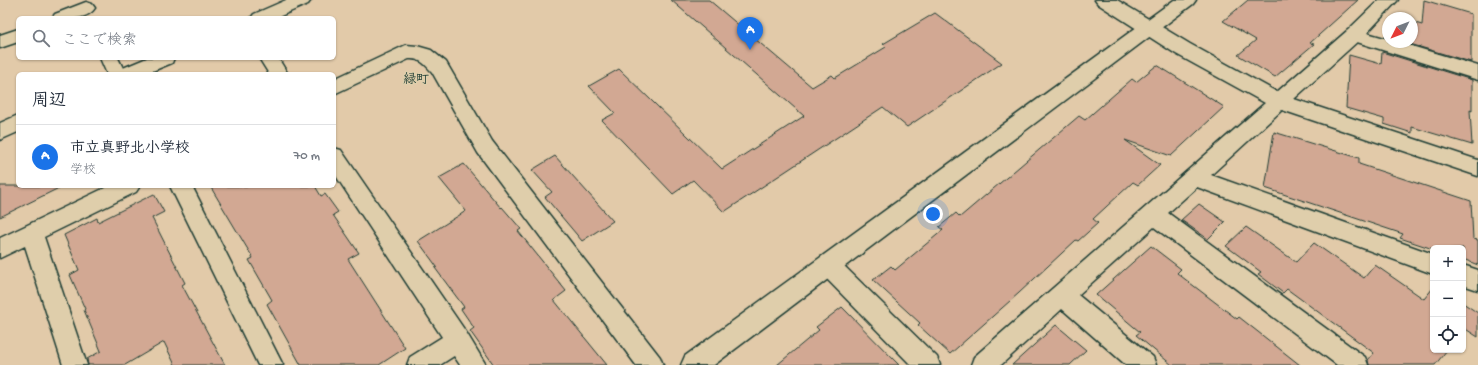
<!DOCTYPE html>
<html lang="ja">
<meta charset="utf-8">
<style>
:root{--surface:#fff;--page:#f6f6f7;--text:#1f2937;--muted:#747a83;--line:#e0e1e3;--accent:#1a73e8}
body{margin:0;font-family:"Gochi Hand","Klee One",sans-serif;background:var(--page);color:var(--text)}
.controls{position:absolute;right:12px;bottom:12px;display:grid;overflow:hidden;border-radius:6px;box-shadow:0 1px 3px #0004}
.controls button{width:36px;height:36px;display:grid;place-items:center;padding:0;border:0;border-bottom:1px solid var(--line);background:var(--surface);color:var(--text);font:20px sans-serif}
.compass{position:absolute;left:1382px;top:12px;width:36px;height:36px;border-radius:50%;background:var(--surface);box-shadow:0 1px 3px #0004;rotate:228deg}
.you{position:absolute;left:933px;top:214px;width:14px;height:14px;margin:-10px;border:3px solid #fff;border-radius:50%;background:#1a73e8;box-shadow:0 0 0 6px #1a73e833}
.badge{display:grid;place-items:center;width:26px;height:26px;border-radius:50%;background:var(--accent);color:#fff;font-size:13px;font-weight:700}
.pin{position:absolute;translate:-50% -33px;filter:drop-shadow(0 1px 2px #0008)}
.pin::after{content:'';position:absolute;top:21px;width:14px;height:12px;background:inherit;clip-path:polygon(0 0,100% 0,50% 100%)}
.list{margin:0;padding:0;list-style:none}
h2{display:flex;justify-content:space-between;align-items:center;height:52px;margin:0;padding:0 16px;font-size:17px}
h2 small{font-size:13px;font-weight:400;color:var(--muted)}
.list li{display:grid;grid-template-columns:26px 1fr auto;gap:12px;align-items:center;box-sizing:border-box;height:64px;padding:0 16px;border-top:1px solid var(--line)}
.list b{display:block;font-size:15px;white-space:nowrap}
.list p{margin:0;font-size:13px;white-space:nowrap;color:var(--muted)}
.list em{font-size:13px;font-style:normal;color:var(--muted)}
.icon{flex:none;width:22px;height:22px;fill:none;stroke:currentColor;stroke-width:2;stroke-linecap:round;stroke-linejoin:round}
.map{position:relative;flex:none;width:1478px;height:365px;overflow:hidden}
.search{position:absolute;background:var(--surface);box-shadow:0 1px 3px #0004;left:16px;top:16px;width:320px;height:44px;display:flex;align-items:center;gap:10px;box-sizing:border-box;padding:0 14px;border-radius:6px;color:var(--muted);font-size:15px}
.panel{position:absolute;background:var(--surface);box-shadow:0 1px 3px #0004;left:16px;top:72px;width:320px;height:116px;border-radius:6px}
.map>svg:first-child{display:block}
.building{fill:#d2a893;stroke:#1f3d34}
.lines{fill:none;stroke-linecap:round;stroke-linejoin:round}
.street-casing{stroke:#1f3d34;stroke-width:3}
.secondary-casing{stroke:#1f3d34;stroke-width:3}
.street{fill:#dfceab;fill-rule:evenodd}
.secondary{fill:#dfceab;fill-rule:evenodd}
.labels{text-anchor:middle;stroke-width:3;stroke-linejoin:round;paint-order:stroke}
.quarter-label{font-size:13px;font-weight:bold;fill:#1f3d34;stroke:#dfceab}
</style>
<div class="map">
<svg width="1478" height="365" viewBox="0 0 1478 365">
<rect width="100%" height="100%" fill="#e2caa9"/>
<filter id="ink" filterUnits="userSpaceOnUse"><feTurbulence type="fractalNoise" baseFrequency=".025" numOctaves="2"/><feDisplacementMap in="SourceGraphic" scale="8" xChannelSelector="R" yChannelSelector="G"/><feConvolveMatrix kernelMatrix="1 2 1 2 8 2 1 2 1" color-interpolation-filters="sRGB"/></filter>
<g filter="url(#ink)">
<path class="building" d="M671 0H709L812 87 832 75 835 78 886 47 883 44 935 13 1002 63 907 127 883 107 724 212 693 180 673 194 602 120 615 113 589 86 619 69 722 169 804 116Z
M1248 0H1358L1310 43 1314 44 1275 77 1238 55 1256 40 1223 21Z
M1424 0 1471 14V62L1403 42H1412V22L1422 25Z
M1382 52 1472 80V111L1470 110 1472 145 1412 127V133L1384 124V119L1346 108 1349 55 1381 64Z
M1157 65 1224 107 1171 156 1125 140 1160 165 1138 185 1133 182 1093 219 1098 223 1078 241 1076 240 1019 293 950 354 918 325 920 323 873 280 891 266 895 270 943 230 939 227 956 213 960 217 1079 116 1085 120 1132 79 1136 82Z
M1274 132 1359 158V164L1471 201 1473 239 1478 240V265L1463 259V248L1433 249 1400 238 1403 234 1265 188Z
M555 156 613 221 582 241 545 197 552 192 532 170Z
M464 164 501 208 502 207 521 229 518 231 566 291 554 300 607 365H494L470 331 474 328 461 309 464 307 435 268 437 267 418 241 466 211 439 178Z
M0 186H63L0 217Z
M210 186H315L321 196 325 194 338 212 333 215 359 253 348 259 405 348 379 365H301L267 304 272 300 249 260 253 258Z
M154 194 164 212 152 218 185 283 182 285 225 365H175L164 342 125 365H88L87 359 101 351 84 310 85 309 70 275 79 270 64 235 97 218 98 222Z
M1199 204 1225 222 1208 239 1181 220Z
M1246 227 1296 262 1314 243 1364 278 1375 265 1424 299 1433 288V350H1447L1435 365H1369L1368 360 1374 353 1287 289 1283 293 1258 274 1261 272 1226 246Z
M1151 246 1181 269 1177 273 1237 319 1239 317 1300 365H1172L1136 335 1140 332 1096 295Z
M1463 303 1478 313V337L1464 328 1463 330Z
M842 307 899 365H777L819 330 816 327Z
M1056 325 1086 350 1070 365H1012Z"/>
<g class="lines">
<g class="street-casing">
<path id="street" d="M286 0H311L308 4 276 18H251L254 14Z
M1095 0H1117L1190 44 1277 92 1348 30 1379 0H1398L1367 33 1388 39V42H1398L1478 66V80L1357 42 1294 99 1478 160V176L1282 110 1211 175 1433 254V274L1197 187 1168 213 1365 357 1368 365H1337L1154 227 1078 295 1153 357 1156 365H1126L1062 309 1001 365H971L974 357 1265 103 1176 54 1098 4Z
M86 2 92 4 95 8C87 21 66 18 52 18L55 14Z
M18 29V42L0 48V35Z
M406 45 417 46 431 50 446 62 492 141 660 357 663 365H636L478 153 432 72C425 64 420 58 409 59L334 94V79Z
M100 58H118L123 68 147 58H174L172 63 145 74H107Z
M259 58H278L288 74H269Z
M18 115V132L0 140V123Z
M334 148 341 150 466 332 486 365H460L454 356 440 365H407L410 357 442 337 334 173Z
M109 186H140L136 192 44 237 87 365H63L25 246 0 258V238Z
M170 186H192L283 365H258Z
M829 256 837 259 937 357 940 365H911L821 273 818 266 821 259Z
M1463 265 1478 270V290L1463 285Z"/>
</g>
<g class="secondary-casing">
<path id="secondary" d="M1174 0H1196L1193 4 714 365H681L685 356Z"/>
</g>
<use href="#street" class="street"/>
<use href="#secondary" class="secondary"/>
</g>
</g>
<g class="labels">
<g class="quarter-label">
<text x="416" y="83">緑町</text>
</g>
</g>
</svg>
<div class="controls">
<button>+</button>
<button>−</button>
<button><svg class="icon" aria-label="locate" viewBox="0 0 24 24"><circle cx="12" cy="12" r="6"/><path d="M12 2v4M12 18v4M2 12h4M18 12h4"/></svg></button>
</div>
<svg class="compass" viewBox="-18 -18 36 36"><path d="M0-13l5 13h-10z" fill="#e53935"/><path d="M0 13l5-13h-10z" fill="#747a83"/></svg>
<div class="you"></div>
<div class="pin badge" style="left:750px;top:50px">A</div>
<div class="search"><svg class="icon" aria-label="search" viewBox="0 0 24 24"><circle cx="10" cy="10" r="6"/><path d="M15 15l6 6"/></svg>ここで検索</div>
<section class="panel">
<h2>周辺<small></small></h2>
<ul class="list">
<li><span class="badge">A</span><div><b>市立真野北小学校</b><p>学校</p></div><em>70 m</em></li>
</ul>
</section>
</div>
